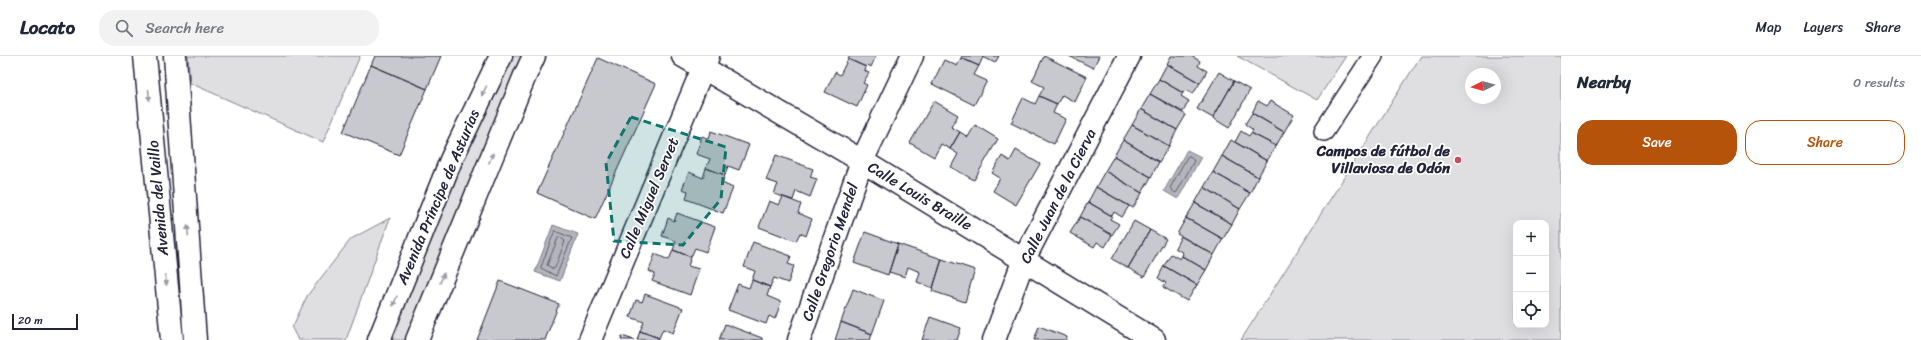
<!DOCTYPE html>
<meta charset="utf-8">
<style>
:root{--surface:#fff;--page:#f2f2f3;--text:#1f2937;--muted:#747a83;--line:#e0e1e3;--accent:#b45309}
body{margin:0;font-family:Sriracha,sans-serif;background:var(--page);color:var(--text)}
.controls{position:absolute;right:12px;bottom:12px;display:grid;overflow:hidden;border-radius:8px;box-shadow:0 4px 16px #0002}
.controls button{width:36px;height:36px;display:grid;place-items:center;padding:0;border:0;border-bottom:1px solid var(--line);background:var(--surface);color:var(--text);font:20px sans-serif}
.compass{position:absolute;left:1465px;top:12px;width:36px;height:36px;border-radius:50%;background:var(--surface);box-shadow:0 4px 16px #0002;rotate:264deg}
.scale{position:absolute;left:12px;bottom:10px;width:66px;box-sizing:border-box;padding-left:4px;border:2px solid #22223b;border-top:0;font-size:11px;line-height:14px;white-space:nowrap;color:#22223b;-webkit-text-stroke:3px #fff;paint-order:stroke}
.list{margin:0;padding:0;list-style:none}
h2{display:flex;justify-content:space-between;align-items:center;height:52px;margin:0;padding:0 16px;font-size:17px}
h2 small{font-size:13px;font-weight:400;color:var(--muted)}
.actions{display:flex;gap:8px;padding:12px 16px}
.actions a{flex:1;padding:9px 0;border:1px solid var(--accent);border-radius:16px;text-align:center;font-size:14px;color:var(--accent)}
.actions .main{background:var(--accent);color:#fff}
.icon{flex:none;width:22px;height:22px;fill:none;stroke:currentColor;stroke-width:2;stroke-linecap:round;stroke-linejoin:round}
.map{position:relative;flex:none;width:1561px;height:284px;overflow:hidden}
header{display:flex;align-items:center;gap:24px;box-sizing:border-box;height:56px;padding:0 20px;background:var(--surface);border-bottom:1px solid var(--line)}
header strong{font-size:19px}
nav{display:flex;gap:22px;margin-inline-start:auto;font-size:14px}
.search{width:280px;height:36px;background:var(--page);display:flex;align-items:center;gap:10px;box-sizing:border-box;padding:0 14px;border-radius:16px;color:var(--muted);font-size:15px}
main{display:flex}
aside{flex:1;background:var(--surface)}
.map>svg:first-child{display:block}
.green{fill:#dfdfe2;stroke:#80808e;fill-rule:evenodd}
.water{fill:#b4b4bc;stroke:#7a7a88}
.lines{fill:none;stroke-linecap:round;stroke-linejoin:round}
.shore{stroke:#5c5c6f;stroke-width:1}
.building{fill:#c8c8cf;stroke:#22223b}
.pedestrian-casing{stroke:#22223b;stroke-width:22}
.minor-casing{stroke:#22223b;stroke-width:25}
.tertiary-casing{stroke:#22223b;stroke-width:25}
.pedestrian{stroke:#fff;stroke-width:19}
.minor{stroke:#fff;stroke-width:22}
.tertiary{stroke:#fff;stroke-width:22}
.oneway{fill:#9c9ca7}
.marked{fill:#0f766e;fill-opacity:0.2;stroke:#0f766e;stroke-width:3;stroke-dasharray:8 5;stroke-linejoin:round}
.poi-dot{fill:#d1495b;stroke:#fff;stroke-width:1.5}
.labels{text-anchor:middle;stroke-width:3.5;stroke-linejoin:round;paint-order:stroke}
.poi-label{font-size:15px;font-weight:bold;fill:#22223b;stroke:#fff;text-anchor:end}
.street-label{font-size:15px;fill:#22223b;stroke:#fff}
</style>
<header>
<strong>Locato</strong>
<div class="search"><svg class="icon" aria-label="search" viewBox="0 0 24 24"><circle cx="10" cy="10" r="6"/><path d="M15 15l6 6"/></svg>Search here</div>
<nav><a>Map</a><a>Layers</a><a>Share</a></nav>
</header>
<main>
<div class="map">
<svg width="1561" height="284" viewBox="0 0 1561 284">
<rect width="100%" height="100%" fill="#fff"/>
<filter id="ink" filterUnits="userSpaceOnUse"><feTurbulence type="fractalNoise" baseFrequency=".025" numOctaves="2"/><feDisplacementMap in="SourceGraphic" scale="8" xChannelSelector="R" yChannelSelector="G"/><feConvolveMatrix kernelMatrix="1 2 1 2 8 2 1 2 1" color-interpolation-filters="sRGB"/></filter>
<g filter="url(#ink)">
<path class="green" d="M188 0H360L323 86 190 27Z
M511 0H526L459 154 406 284H390L465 100Z
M1237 0H1346L1317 44Z
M1421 0H1561V284H1241ZM1471 18H1495V42H1471ZM1516 167H1546V269H1516Z
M390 162 346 284H298L292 272 307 240 351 183Z"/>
<path class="water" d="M1187 94 1201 101 1178 143 1164 135Z
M553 169 578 178 560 225 535 216Z"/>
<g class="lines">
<path class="shore" d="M1190 100 1194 105 1177 136 1175 137 1170 132 1187 101Z
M555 175 572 182 556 220 541 212Z
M560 181 565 185 555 212 553 213 547 209 558 182Z"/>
</g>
<path class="building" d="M375 0H441L427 33 371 9Z
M850 0H876L871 11 868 9 866 11 848 3Z
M962 0H999L995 7 983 1 979 10 961 2Z
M1044 0 1087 21 1075 46 1062 39 1057 48 1039 40 1044 31 1032 25Z
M1069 0H1099L1093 12Z
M1171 0H1191L1200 5 1198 10 1207 15 1200 27 1167 8Z
M598 2 656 28 595 163 537 137Z
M961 2 979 10 974 19 987 25 974 49 932 28 944 4 957 10Z
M848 3 866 11 865 15 869 17 863 27 867 29 857 51 825 36 835 16 840 19Z
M1167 8 1200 27 1193 38 1185 34 1183 37 1159 23Z
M371 9 427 33 399 99 343 76Z
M1219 16 1234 25 1213 62 1197 53Z
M1159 23 1183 37 1181 40 1189 45 1183 56 1150 38Z
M1234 25 1250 34 1229 72 1213 62Z
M1150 38 1186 59 1177 74 1141 53Z
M1039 40 1057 48 1053 57 1066 63 1054 88 1011 67 1023 42 1035 48Z
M934 45 958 59 951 71 960 76 950 93 941 88 934 101 910 87Z
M1258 45 1267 50 1270 45 1294 59 1284 76 1252 57Z
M1141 53 1177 74 1169 90 1132 69Z
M1252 57 1284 76 1276 90 1251 77 1253 74 1245 68Z
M975 69 998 83 974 124 951 111 958 98 950 93 960 76 968 81Z
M1132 69 1169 90 1159 106 1123 84Z
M711 75 749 89 739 114 728 110 725 119 706 112 710 103 696 98 702 80 709 83Z
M1241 75 1249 80 1251 77 1276 90 1267 105 1235 86Z
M1123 84 1159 106 1151 121 1114 100Z
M1231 84 1267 105 1258 121 1222 100Z
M1016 94 1040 108 1016 149 993 135 1000 122 992 117 1002 100 1010 105Z
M776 99 813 113 810 121 817 123 810 141 796 135 793 144 774 138 778 128 766 124Z
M1114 100 1151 121 1142 137 1105 115Z
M1222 100 1258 121 1250 137 1213 116Z
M706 112 725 119 722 127 733 132 723 157 686 143 688 135 682 133 689 116 703 122Z
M1105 115 1142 137 1133 152 1096 131Z
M1213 116 1250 137 1240 153 1204 131Z
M1096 131 1129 150 1122 161 1114 156 1112 160 1088 146Z
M1204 131 1240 153 1232 168 1195 147Z
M783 141 801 148 798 157 812 163 806 180 800 177 796 185 759 171 769 145 779 149Z
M1088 146 1112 160 1110 163 1119 168 1112 179 1080 161Z
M1195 147 1232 168 1223 183 1186 162Z
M677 157 715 171 706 196 695 192 691 201 673 194 676 185 662 180 668 162 674 165Z
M1080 161 1112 179 1105 191 1097 186 1094 191 1070 177Z
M1186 162 1223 183 1214 199 1177 178Z
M1134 165 1150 174 1128 212 1112 203Z
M1150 174 1166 183 1144 221 1128 212Z
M865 176 898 188 888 219 854 207Z
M1181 180 1214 199 1206 214 1182 200 1183 197 1175 192Z
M753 186 791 200 788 208 794 210 788 227 774 222 770 231 752 224 755 215 744 211Z
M898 188 942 203 933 232 917 226 920 216 908 211 905 221 889 216Z
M673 194 691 201 688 210 699 213 690 239 652 225 655 218 649 215 655 198 669 204Z
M1171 198 1180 203 1182 200 1206 214 1197 229 1164 210Z
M942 203 975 214 965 246 932 235Z
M1164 210 1197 229 1187 245 1163 231 1166 227 1158 222Z
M752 224 770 231 767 240 781 246 775 263 769 260 766 268 728 254 738 228 749 232Z
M500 225 559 248 545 284H477Z
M853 233 884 245 872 278 841 266Z
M645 238 683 252 673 277 663 273 659 282 640 275 644 266 630 261 636 244 642 246Z
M930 261 961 272 957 284H922Z
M841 266 872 278 870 284H835Z
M725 268 762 282V284H719Z
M1039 270 1067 281 1066 284H1034Z
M640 275 659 282 658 284H637Z
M622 280 634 284H621Z"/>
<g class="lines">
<g class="pedestrian-casing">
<path id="pedestrian" d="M1324 75 1373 0"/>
</g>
<g class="minor-casing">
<path id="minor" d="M145 0 172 284
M175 0 195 284
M683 0 862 105 1154 284
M590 284 708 0
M799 284 862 105 912 0
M994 284 1024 203 1129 0"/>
</g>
<g class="tertiary-casing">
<path id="tertiary" d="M379 284 451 104 501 0
M417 284 524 22 534 0"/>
</g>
<use href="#pedestrian" class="pedestrian"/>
<use href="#minor" class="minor"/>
<use href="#tertiary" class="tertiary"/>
</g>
<defs><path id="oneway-solid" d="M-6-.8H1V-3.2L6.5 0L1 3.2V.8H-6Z"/></defs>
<g class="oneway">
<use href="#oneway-solid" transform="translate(484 35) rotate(116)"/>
<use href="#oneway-solid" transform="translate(149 39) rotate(85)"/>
<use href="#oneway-solid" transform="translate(491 102) rotate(-68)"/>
<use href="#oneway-solid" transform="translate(188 175) rotate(-94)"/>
<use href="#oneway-solid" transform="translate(442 222) rotate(-68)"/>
<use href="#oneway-solid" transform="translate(166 224) rotate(85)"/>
<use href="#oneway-solid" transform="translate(395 245) rotate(112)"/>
</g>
</g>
<path class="marked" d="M631 61 726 91 721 143 683 189 614 185 606 107Z"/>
<circle class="poi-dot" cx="1458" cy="104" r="4"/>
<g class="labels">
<g class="poi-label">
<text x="1450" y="100">Campos de fútbol de<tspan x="1450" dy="17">Villaviosa de Odón</tspan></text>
</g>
<g class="street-label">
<text transform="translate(920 140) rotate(31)" y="5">Calle Louis Braille</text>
<text transform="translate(1058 140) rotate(-63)" y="5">Calle Juan de la Cierva</text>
<text transform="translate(438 141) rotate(-67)" y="5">Avenida Príncipe de Asturias</text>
<text transform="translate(158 142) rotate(-95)" y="5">Avenida del Vaillo</text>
<text transform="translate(649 142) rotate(-67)" y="5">Calle Miguel Servet</text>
<text transform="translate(830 196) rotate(-71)" y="5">Calle Gregorio Mendel</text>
</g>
</g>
</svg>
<div class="controls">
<button>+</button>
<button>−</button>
<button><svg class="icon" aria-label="locate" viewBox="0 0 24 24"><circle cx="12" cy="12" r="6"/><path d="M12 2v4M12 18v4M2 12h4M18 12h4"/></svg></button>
</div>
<svg class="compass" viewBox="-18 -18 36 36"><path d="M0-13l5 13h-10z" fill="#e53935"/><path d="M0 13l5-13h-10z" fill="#747a83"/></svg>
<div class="scale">20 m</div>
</div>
<aside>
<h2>Nearby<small>0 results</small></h2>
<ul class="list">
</ul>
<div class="actions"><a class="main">Save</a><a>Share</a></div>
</aside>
</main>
